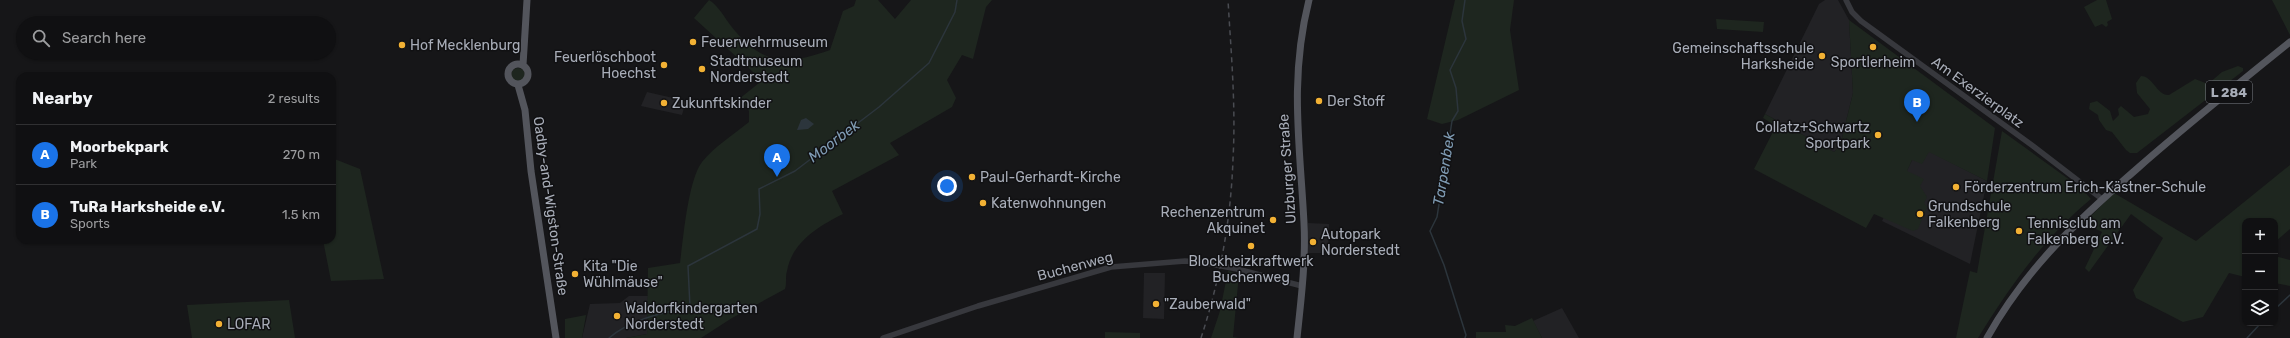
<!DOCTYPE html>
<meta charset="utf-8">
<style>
:root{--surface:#101012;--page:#1e1e20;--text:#f1f3f6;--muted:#9c9d9f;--line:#303032;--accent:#1a73e8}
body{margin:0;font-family:Rubik,sans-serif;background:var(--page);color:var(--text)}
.controls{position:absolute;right:12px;bottom:12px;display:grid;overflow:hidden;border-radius:8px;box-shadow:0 1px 3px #0004}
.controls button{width:36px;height:36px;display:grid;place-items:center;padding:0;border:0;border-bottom:1px solid var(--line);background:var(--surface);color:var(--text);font:20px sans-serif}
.you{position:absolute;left:947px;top:186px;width:14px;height:14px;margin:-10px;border:3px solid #fff;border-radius:50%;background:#1a73e8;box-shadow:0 0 0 6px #1a73e833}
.badge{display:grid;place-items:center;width:26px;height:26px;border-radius:50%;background:var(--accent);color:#fff;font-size:13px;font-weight:700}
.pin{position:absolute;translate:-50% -33px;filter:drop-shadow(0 1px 2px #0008)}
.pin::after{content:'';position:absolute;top:21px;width:14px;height:12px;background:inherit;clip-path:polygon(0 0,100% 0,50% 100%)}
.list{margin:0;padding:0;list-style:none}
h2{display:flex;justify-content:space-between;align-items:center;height:52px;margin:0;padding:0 16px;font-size:17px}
h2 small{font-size:13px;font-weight:400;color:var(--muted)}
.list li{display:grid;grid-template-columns:26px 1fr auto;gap:12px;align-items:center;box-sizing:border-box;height:60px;padding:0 16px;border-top:1px solid var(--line)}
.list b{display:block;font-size:15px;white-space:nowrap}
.list p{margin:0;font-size:13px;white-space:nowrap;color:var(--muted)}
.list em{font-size:13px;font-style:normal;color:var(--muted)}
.icon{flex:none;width:22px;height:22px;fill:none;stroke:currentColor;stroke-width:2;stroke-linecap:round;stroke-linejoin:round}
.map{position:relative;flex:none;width:2290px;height:338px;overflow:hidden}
.search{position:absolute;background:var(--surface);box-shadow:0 1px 3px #0004;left:16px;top:16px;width:320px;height:44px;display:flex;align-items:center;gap:10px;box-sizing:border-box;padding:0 14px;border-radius:22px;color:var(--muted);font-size:15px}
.panel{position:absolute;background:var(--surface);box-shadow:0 1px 3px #0004;left:16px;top:72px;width:320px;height:172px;border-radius:12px}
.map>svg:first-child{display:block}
.built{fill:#222225}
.green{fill:#1e261f}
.water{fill:#2c353c}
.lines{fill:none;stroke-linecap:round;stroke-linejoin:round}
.stream{stroke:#2c353c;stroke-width:1.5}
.minor{stroke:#37383d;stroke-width:5.5}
.major{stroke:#53555c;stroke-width:7}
.rail{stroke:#4a4c52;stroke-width:1.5;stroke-dasharray:5 4;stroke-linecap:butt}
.poi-dot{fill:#f2b134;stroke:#111113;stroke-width:1.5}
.labels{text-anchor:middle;stroke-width:3;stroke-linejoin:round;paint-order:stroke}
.shield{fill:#111113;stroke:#7b7e86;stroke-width:1}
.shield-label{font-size:13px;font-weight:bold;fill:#a8adb8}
.poi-label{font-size:14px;fill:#a8adb8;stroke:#111113;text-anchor:start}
.street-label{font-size:14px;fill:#a8adb8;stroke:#111113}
.water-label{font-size:15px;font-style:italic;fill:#7f9bb3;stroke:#111113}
</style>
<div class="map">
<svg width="2290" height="338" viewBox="0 0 2290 338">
<rect width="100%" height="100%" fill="#161618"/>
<path class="built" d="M1825 0H1838L1849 20 1853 93 1840 146 1834 152 1765 114 1819 4Z
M647 92 686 101 682 115 641 106Z
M1919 146 1987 181 1970 264 1882 221Z
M1308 223 1329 224 1328 253H1308Z
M1144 273H1165L1164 319 1143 318Z
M629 296H648L647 334 626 338H582L590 304 620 303Z
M1562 308 1579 338H1542L1533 321Z"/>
<path class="green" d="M709 0C717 4 725 18 731 26 762 65 785 66 830 50L843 11 854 6 856 0H878L895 19 911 0H992L986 7 973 59 962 55 947 80 956 98 952 107 890 143 899 155 832 191 843 214C819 226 792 242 787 271 785 277 787 283 785 289L732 318 701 338H626L647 334 648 268 680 263C683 240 688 180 702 162 715 146 733 135 749 122V111L739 99 759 83 753 72 694 18Z
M1455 0H1514L1510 30 1519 90 1458 120 1442 124 1427 119Z
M2097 0H2106L2112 19 2107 22 2108 25 2106 27 2102 24 2095 27 2084 7Z
M2272 0H2290V35Z
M1716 19 1764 22 1763 32 1717 29Z
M1849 20 1995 128 1987 181 1929 152 1922 164 1912 160 1907 171 1924 179 1920 186 1927 197 1924 203 1927 207 1918 229 1913 231 1874 214 1866 228 1754 169 1776 126 1763 118 1765 114 1834 152 1840 146 1853 93Z
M2238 66 2243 68V71L2137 153H2130L2126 150 2112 132 2106 130 2099 120 2098 115 2089 109 2090 103 2097 101 2110 111 2113 121 2119 115 2118 109 2121 106 2134 117 2148 114 2150 109 2137 93 2136 83 2141 76C2153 76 2157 96 2169 95L2195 79 2208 84 2222 72Z
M511 75a7 7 0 1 1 14 0a7 7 0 1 1-14 0Z
M2002 131 2081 188 2091 199C2044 238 2010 286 1978 338H1956L1970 271 1977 273Z
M332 158 360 169 384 279 331 281 323 240H332Z
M2290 165V229L2275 242V221H2245V277L2229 273 2203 317 2183 322 2136 298 2133 290 2163 238 2131 214 2089 272 2085 268 2102 232 2084 223 2114 193 2196 241Z
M2275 256 2290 260V286L2275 283Z
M1228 271 1239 274 1233 337 1239 338H1211L1220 311Z
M289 300 295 338H192L187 305Z
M586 315 582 338H565V319Z
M1532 318 1542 338H1476V332H1506L1505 325 1515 326Z
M1105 332 1140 333V338H1105Z"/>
<path class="water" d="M806 118 814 124 808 129 797 130 801 120Z"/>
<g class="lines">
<path class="stream" d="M2275 309 2290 295
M609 338C631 319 662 313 690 307L688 266 757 229 760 214 759 189 795 171 879 107 929 63 955 12 957 0
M1465 338 1466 335 1444 265 1430 231 1437 217 1452 121 1458 111 1456 88 1450 70 1466 39 1462 21 1465 0
M2247 338 2261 323"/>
<path class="minor" d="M1846 0 1852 12 1861 21 2033 146 2102 199
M883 338 978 306 1111 267 1185 261 1201 262 1237 269 1302 286"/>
<path class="major" d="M508 74a10 10 0 1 1 20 0a10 10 0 1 1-20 0Z
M523 65 527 0
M518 85 525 110 531 171 556 338
M1297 338C1301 300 1306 261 1304 223 1300 145 1289 79 1309 0
M1987 338C2027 267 2078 220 2139 167 2188 124 2239 83 2290 42"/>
<path class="rail" d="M1201 338C1220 280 1231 219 1233 159 1236 106 1231 52 1228 0"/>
</g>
<g class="poi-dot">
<circle cx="693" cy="42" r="4"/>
<circle cx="402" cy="45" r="4"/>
<circle cx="1873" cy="47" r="4"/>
<circle cx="1822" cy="56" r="4"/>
<circle cx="664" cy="65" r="4"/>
<circle cx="702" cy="69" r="4"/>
<circle cx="1319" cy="101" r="4"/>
<circle cx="664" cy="103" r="4"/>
<circle cx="1878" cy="135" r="4"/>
<circle cx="972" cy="177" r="4"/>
<circle cx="1956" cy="187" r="4"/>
<circle cx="983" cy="203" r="4"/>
<circle cx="1920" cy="214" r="4"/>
<circle cx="1273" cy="220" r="4"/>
<circle cx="2019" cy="231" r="4"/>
<circle cx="1313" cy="242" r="4"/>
<circle cx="1251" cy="246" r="4"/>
<circle cx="575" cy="274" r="4"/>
<circle cx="1156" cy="304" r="4"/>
<circle cx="617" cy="316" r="4"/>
<circle cx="219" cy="324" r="4"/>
</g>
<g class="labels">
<rect class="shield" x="2206" y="81" width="46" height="22" rx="3"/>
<g class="shield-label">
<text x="2229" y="97">L 284</text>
</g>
<g class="poi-label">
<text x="701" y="47">Feuerwehrmuseum</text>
<text x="410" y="50">Hof Mecklenburg</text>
<text x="1814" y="53" text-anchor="end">Gemeinschaftsschule<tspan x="1814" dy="16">Harksheide</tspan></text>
<text x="656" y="62" text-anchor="end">Feuerlöschboot<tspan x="656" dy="16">Hoechst</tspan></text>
<text x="710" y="66">Stadtmuseum<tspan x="710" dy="16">Norderstedt</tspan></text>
<text x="1873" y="67" text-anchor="middle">Sportlerheim</text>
<text x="1327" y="106">Der Stoff</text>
<text x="672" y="108">Zukunftskinder</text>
<text x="1870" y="132" text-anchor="end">Collatz+Schwartz<tspan x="1870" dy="16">Sportpark</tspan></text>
<text x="980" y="182">Paul-Gerhardt-Kirche</text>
<text x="1964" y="192">Förderzentrum Erich-Kästner-Schule</text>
<text x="991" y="208">Katenwohnungen</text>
<text x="1928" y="211">Grundschule<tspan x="1928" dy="16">Falkenberg</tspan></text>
<text x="1265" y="217" text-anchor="end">Rechenzentrum<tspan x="1265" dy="16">Akquinet</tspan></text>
<text x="2027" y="228">Tennisclub am<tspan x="2027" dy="16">Falkenberg e.V.</tspan></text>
<text x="1321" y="239">Autopark<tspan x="1321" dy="16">Norderstedt</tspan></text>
<text x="1251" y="266" text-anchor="middle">Blockheizkraftwerk<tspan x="1251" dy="16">Buchenweg</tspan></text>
<text x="583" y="271">Kita "Die<tspan x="583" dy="16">Wühlmäuse"</tspan></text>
<text x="1164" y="309">"Zauberwald"</text>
<text x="625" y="313">Waldorfkindergarten<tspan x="625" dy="16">Norderstedt</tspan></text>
<text x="227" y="329">LOFAR</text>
</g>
<g class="street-label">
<text transform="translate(1978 92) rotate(36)" y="5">Am Exerzierplatz</text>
<text transform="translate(1287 169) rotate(-94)" y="5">Ulzburger Straße</text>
<text transform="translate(551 206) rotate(82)" y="5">Oadby-and-Wigston-Straße</text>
<text transform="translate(1075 266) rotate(-15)" y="5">Buchenweg</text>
</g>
<g class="water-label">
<text transform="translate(834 141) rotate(-37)" y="5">Moorbek</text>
<text transform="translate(1444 169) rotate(-81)" y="5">Tarpenbek</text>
</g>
</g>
</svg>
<div class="controls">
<button>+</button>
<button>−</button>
<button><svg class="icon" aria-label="layers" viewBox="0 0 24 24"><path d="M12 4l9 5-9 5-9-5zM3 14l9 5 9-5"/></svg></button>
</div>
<div class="you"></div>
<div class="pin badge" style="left:777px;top:177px">A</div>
<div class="pin badge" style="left:1917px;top:122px">B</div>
<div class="search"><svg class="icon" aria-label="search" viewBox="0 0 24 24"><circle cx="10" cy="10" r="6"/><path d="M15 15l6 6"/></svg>Search here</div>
<section class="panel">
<h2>Nearby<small>2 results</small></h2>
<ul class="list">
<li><span class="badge">A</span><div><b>Moorbekpark</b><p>Park</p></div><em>270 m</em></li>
<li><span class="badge">B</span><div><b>TuRa Harksheide e.V.</b><p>Sports</p></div><em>1.5 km</em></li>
</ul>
</section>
</div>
